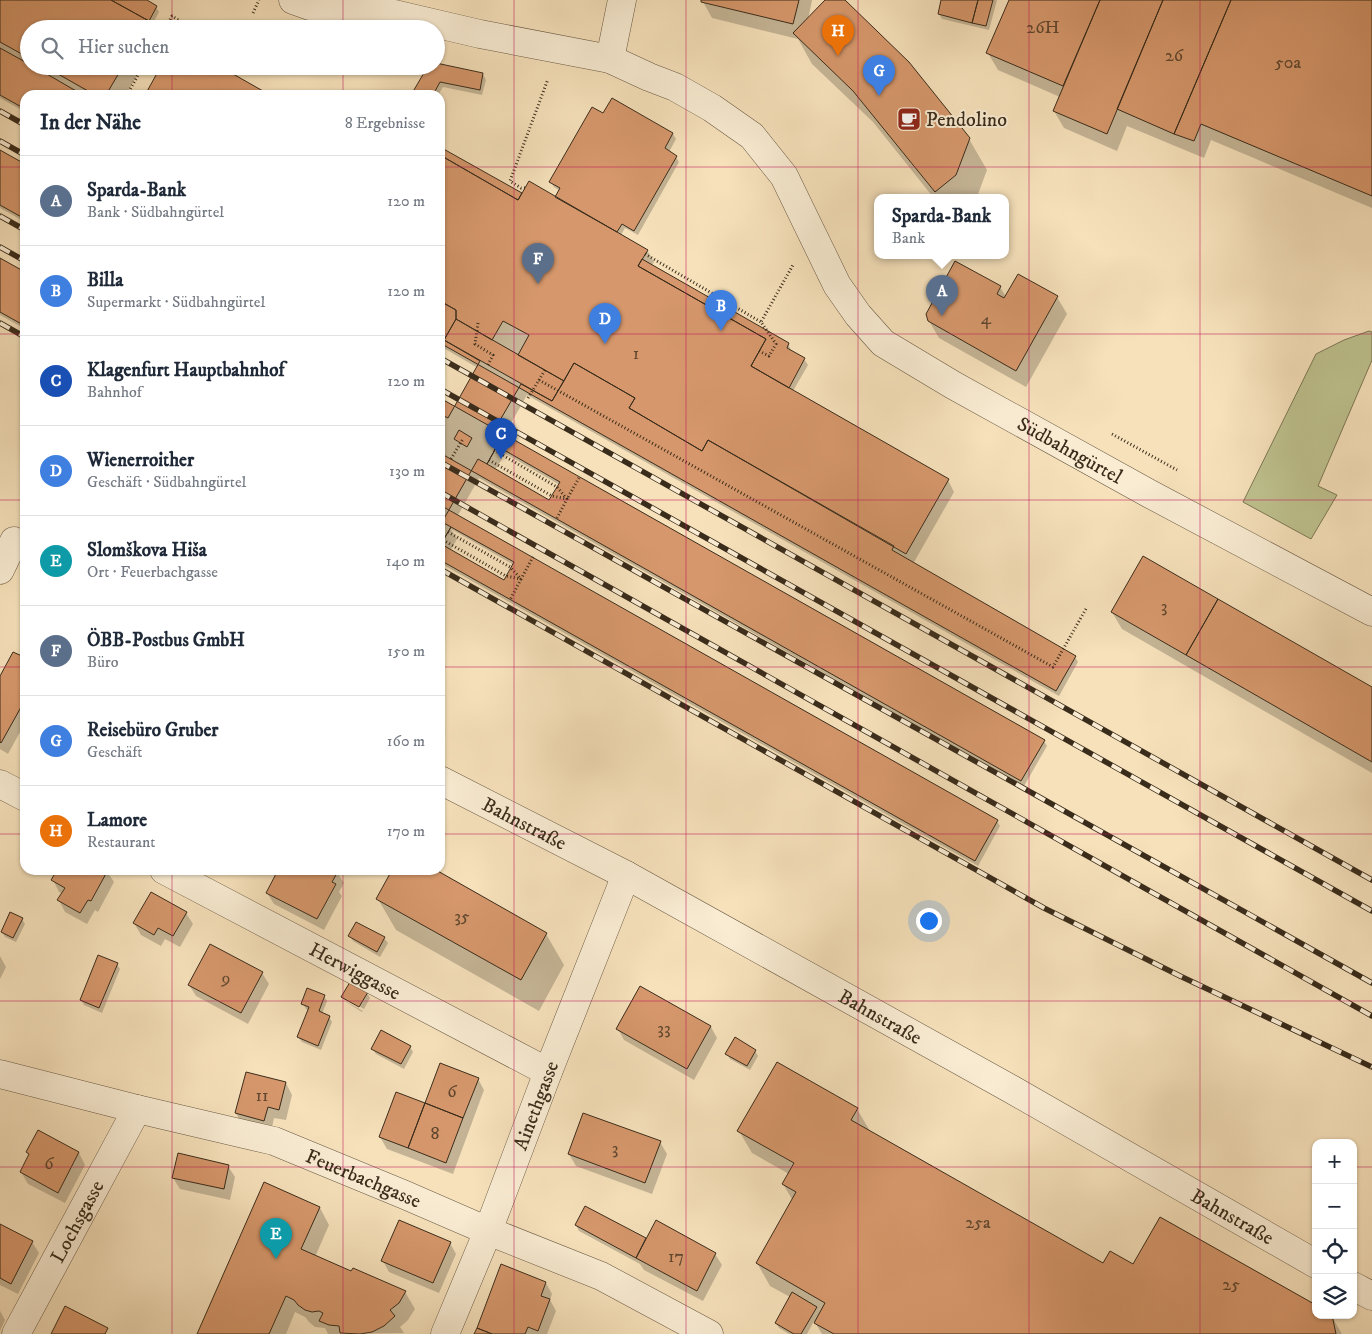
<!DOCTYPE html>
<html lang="de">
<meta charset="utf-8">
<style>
:root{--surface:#fff;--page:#f6f6f7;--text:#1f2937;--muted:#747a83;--line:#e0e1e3;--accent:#2563eb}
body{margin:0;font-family:"IM FELL DW Pica",serif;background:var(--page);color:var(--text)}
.controls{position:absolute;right:15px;bottom:15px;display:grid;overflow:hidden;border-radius:10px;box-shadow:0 1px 4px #0004}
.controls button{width:45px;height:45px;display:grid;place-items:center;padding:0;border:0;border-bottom:1px solid var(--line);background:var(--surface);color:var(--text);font:25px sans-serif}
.you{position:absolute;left:928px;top:920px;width:18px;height:18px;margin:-12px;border:4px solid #fff;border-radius:50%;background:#1a73e8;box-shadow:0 0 0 8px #1a73e833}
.badge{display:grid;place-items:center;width:32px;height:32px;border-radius:50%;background:var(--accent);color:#fff;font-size:16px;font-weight:700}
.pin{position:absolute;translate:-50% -41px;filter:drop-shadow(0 1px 2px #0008)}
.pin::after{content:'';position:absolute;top:26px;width:18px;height:15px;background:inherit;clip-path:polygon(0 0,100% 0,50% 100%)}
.popup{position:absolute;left:874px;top:194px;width:135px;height:65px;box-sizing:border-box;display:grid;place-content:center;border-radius:10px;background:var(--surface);filter:drop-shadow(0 1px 4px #0005);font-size:16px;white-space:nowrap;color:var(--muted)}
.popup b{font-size:19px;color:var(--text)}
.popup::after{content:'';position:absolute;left:50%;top:100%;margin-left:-10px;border:10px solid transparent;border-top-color:var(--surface)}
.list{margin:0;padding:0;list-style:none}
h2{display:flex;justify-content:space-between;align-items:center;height:65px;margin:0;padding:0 20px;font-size:21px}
h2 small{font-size:16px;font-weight:400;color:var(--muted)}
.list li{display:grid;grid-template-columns:32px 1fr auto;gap:15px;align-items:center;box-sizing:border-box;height:90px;padding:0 20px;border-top:1px solid var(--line)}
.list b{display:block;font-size:19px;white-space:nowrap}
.list p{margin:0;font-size:16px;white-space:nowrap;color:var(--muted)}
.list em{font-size:16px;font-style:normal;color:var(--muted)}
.icon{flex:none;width:28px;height:28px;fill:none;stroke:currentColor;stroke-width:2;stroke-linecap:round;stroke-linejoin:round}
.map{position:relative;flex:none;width:1372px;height:1334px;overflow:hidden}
.search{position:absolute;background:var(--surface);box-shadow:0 1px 4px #0004;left:20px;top:20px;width:425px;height:55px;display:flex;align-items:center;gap:12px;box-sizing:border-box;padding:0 18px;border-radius:28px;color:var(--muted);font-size:19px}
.panel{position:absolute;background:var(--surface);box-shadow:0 1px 4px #0004;left:20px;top:90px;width:425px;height:785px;border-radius:15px}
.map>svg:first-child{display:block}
.green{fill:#bec28f;stroke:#7c7755}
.shadow{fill:#0003;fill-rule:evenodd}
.building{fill:#d5976b;stroke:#3a2c1b;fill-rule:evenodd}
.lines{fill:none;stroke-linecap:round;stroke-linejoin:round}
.minor-casing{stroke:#695943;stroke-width:29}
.path{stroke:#3a2c1b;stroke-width:3;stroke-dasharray:1 2.5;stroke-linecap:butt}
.minor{stroke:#f9ecd3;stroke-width:28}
.rail-casing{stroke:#3a2c1b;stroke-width:5.5}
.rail{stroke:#f9ecd3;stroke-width:4;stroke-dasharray:11;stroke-linecap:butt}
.grid{fill:none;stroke:#c2185b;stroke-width:1;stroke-opacity:0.55}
.labels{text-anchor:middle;stroke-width:4;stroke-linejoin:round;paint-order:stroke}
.number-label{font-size:18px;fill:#61472f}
.poi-label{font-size:20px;fill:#3a2c1b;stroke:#f9ecd3;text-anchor:start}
.street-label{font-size:20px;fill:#3a2c1b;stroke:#f9ecd3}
</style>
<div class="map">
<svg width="1372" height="1334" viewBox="0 0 1372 1334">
<rect width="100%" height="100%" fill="#f6e1bb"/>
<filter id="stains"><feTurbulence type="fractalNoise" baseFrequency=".004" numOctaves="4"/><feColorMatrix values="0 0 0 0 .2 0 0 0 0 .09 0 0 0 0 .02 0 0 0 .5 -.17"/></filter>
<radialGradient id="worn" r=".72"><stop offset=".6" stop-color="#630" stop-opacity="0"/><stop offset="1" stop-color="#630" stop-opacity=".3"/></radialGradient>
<path class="green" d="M1369 331 1372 332V360L1318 486 1337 495 1311 539 1243 502 1316 354 1344 340Z"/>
<path class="shadow" d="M0 0H145L156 7 159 12 151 27 152 29H29V66H142L126 95H25V112L0 98Z
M702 0H812L808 20 827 0H843L969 139 987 170 977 197H933L873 122 812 64 798 39 712 18Z
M942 0H997L989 30 942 19 939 14Z
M1010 0H1372V208L1211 140 1204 158 1127 126 1117 151 1064 128 1054 111 1060 97 998 70 988 53Z
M429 66 483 74 486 80 482 95 443 87 438 95H413Z
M612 99 673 134 676 139 669 152 676 157 679 162 638 235 625 228 621 235 647 250 654 262 651 266 788 344 791 350 790 351 804 359 808 365 793 391 948 480 954 492 913 564 1075 657 1078 662 1059 696 527 395 504 436 1044 741 1047 746 1024 786 479 478 457 517 997 821 1000 826 978 866 440 563V400L455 408 478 368 440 346V148L522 195 556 198 560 191 554 187 551 182 604 115ZM497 449 560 485 550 501 495 470 502 459ZM451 529 514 565 504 582 450 551 457 539Z
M0 152 25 166V222L0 208Z
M0 259 25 273V329L0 315Z
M1000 287 1006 297H1057L1067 314 1026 387 939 338 929 321Z
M1112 612 1372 689V773L1122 629Z
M25 654V723L8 754 0 749V678L23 658Z
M59 870H106L114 882 98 912 95 910 87 924 65 912 59 900 63 894 59 892 53 880Z
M279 870H334L337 872 344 883 339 892 342 896 324 930 274 904 267 893Z
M394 870H433L546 934 564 965 539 1011 396 930 378 899Z
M186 913 193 924 180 947 165 939 161 946 141 935 134 923Z
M22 919 25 924 16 942 5 937 2 932Z
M357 923 384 938 388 943 380 957 353 941 350 936Z
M0 956 6 967 0 979Z
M117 964 120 969 102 1013 84 1005 81 1000Z
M262 973 269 984 248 1024 196 996 189 985Z
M641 988 711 1027 717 1038 694 1080 624 1040 618 1029Z
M367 993 370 998 364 1009 345 998V1001L363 1011 362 1012 346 1002 343 997Z
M324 996 327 1001 322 1014 329 1017 332 1022 321 1050 302 1042 298 1037 309 1011 306 1009 303 1004Z
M410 1047 413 1052 404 1069 376 1054 373 1049Z
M755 1051 758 1056 750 1070 730 1059 727 1054Z
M247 1073 286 1083 292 1095 286 1120 274 1118 271 1132 242 1125 236 1113Z
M478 1079 484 1090 453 1174 387 1149 380 1137 426 1105Z
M857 1109 870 1131 1104 1265 1134 1266 1316 1315H1331L1342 1334H822L814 1321 807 1334H789L779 1328 776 1323 790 1297 770 1286 757 1263 793 1201 783 1184 789 1174 752 1153 739 1131Z
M39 1132 79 1153 85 1165 65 1203 28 1184 21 1172 30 1155Z
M660 1142 667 1154 652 1194 576 1166 569 1154Z
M228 1166 235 1177 230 1200 180 1189 173 1178Z
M320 1208 329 1225 315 1257 405 1292 415 1309 408 1320 400 1327 404 1333 328 1334 325 1328 315 1327 309 1322 305 1317 295 1312 286 1334H198Z
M0 1225 32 1242 39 1253 18 1294 0 1285Z
M576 1225 645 1239 646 1241 715 1254 722 1265 703 1301 644 1270 640 1264 579 1231Z
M450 1243 456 1254 439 1293 389 1272 383 1261Z
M546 1283 552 1294 550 1300 556 1311 547 1334H476Z
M0 1311 5 1320 0 1331Z"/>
<path class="building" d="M0 0H111L149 21 144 29H29V58L0 42Z
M111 0H147L157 6 149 21Z
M701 0H799L793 24 701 2Z
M825 0H845L909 62 970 138 956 175 935 192 853 91 793 33Z
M941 0H978L972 23 938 14Z
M978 0H993L986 26 972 23Z
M1009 0H1100L1063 86 986 53Z
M1100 0H1163L1107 134 1053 111Z
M1163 0H1231L1174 134 1117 109Z
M1231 0H1372V196L1201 124 1194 141 1174 134Z
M0 48 29 64V66H33L83 95H25V109L0 95Z
M436 63 483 73 480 90 440 82 433 95H411L428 66H436Z
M44 66H123L106 95H95Z
M161 66H219L270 95H145Z
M612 98 673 133 665 148 677 156 634 231 622 224 617 232 555 197 560 188 549 182 592 107 603 113Z
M440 147 522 193 518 200 440 155Z
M0 150 25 164V219L0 205Z
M440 155 518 200 529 181 648 250 638 266 766 339 751 366 949 479 906 554 708 440 702 451 629 408 635 398 574 363 564 381 456 319V310L440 301Z
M0 258 25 272V326L0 312Z
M642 259 789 343 787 348 805 358 789 388 751 366 766 339 638 266Z
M955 261 1001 286 997 294 1004 298 1018 274 1058 296 1016 371 928 321 926 314Z
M440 301 456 310V319L444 340 552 401 574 363 635 398 629 408 702 451 708 440 894 546 892 550 1076 656 1056 691 440 343Z
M456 319 492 340 503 321 529 335 518 355 564 381 552 401 521 384 488 441 497 446 487 464 478 459 442 522 451 527 441 544 440 543V414L448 418 480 361 444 340ZM459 430 472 438 467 447 454 439Z
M440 398 1045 740 1021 781 440 453ZM497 446 560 482 549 500 487 464Z
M440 505 998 820 975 861 440 560ZM451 527 514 562 504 580 441 544Z
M1143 556 1218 599 1186 655 1111 612Z
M1218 599 1372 687V762L1186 655Z
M13 652 22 656 25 652V700L1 743 0 742V676Z
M57 870H108L91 901 88 900 80 913 57 900 65 888 51 880Z
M278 870 338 871 332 882 336 884 317 919 266 893Z
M392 870H436L547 933 521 980 376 899Z
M151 892 187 912 173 936 158 928 154 935 133 923Z
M10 912 23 918 13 938 1 932Z
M356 922 385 937 377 952 348 936Z
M210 944 263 972 241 1013 188 985Z
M98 955 118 963 99 1008 80 1000Z
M350 982 368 992 359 1007 341 997Z
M640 986 711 1026 687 1069 616 1029Z
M307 988 325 995 319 1011 330 1016 318 1046 297 1037 309 1007 301 1004Z
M381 1030 411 1046 401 1064 371 1049Z
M735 1037 756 1050 747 1066 725 1054Z
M777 1062 858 1108 851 1120 1103 1263 1110 1251 1133 1264 1160 1217 1316 1305V1315H1332L1336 1334H834L814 1323 825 1303 756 1263 796 1192 782 1184 794 1163 737 1131Z
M440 1063 479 1078 463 1118 425 1103Z
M246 1072 286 1082 279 1110 268 1107 264 1121 235 1113Z
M396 1092 425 1103 408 1148 379 1137Z
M425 1103 463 1118 446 1163 408 1148Z
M583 1113 661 1141 645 1183 568 1154Z
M38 1130 79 1152 58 1193 20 1172 29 1154 26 1152Z
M178 1153 229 1165 224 1189 172 1178Z
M264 1182 320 1207 301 1249 351 1271 353 1268 406 1291 399 1303 390 1310 395 1316 384 1326 372 1332 360 1334 340 1333 339 1326 329 1325 319 1321 323 1313 319 1311 312 1312 305 1310 298 1305 294 1300 286 1296 269 1334H197Z
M585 1206 646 1238 636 1258 575 1225Z
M399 1220 451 1242 433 1283 381 1261Z
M656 1220 716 1253 697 1291 636 1258Z
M0 1224 33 1241 11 1284 0 1278Z
M501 1264 546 1282 541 1296 550 1299 538 1331 528 1327 525 1334H492L477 1328Z
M792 1292 817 1307 801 1334H794L775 1323Z
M65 1306 108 1328 105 1334H51Z
M477 1328 492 1334H474Z"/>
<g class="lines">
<g class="minor-casing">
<g id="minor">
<path d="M293 0 310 6 372 23"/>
<path id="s1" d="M349 0 394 14 480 34 610 59 649 77 675 87 712 108 752 136 784 176 837 285 858 315 883 343 953 385 1150 494 1372 612"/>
<path d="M610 59 622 0"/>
<path d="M0 570 14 541"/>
<path id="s2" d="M440 780 626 875 1011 1089 1316 1264"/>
<path d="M0 784 25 797"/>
<path id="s3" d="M164 870 548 1072"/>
<path id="s4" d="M0 1074 137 1109 274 1141 405 1195 488 1231 601 1276 709 1334"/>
<path d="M1353 1286 1372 1296"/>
<path id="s5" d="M16 1334 137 1109"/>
<path id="s6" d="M445 1334 488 1231 548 1072 626 875"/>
</g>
</g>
<path class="path" d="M253 13 259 0
M165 29 172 16 186 25
M127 95 143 66
M525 188H521L510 181 548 79
M645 254 761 322
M478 323 475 344 493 355 488 365
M759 351 769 356 776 344 761 322 793 265
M539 380 1053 667 1087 607
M528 398 545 370
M1112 434 1177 470
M494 450 557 487 567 499 579 478
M451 459 463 439
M489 460 552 496 567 499 557 518
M448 532 510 567 521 579 510 600
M443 540 506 576 521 579 533 557"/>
<use href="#minor" class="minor"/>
<g class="rail-casing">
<path id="rail" d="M0 111 25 125
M0 141 25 155
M0 216 25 230
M0 247 25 261
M0 323 25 337
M440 358 1372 880
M440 389 1372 911
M440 462 1372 983
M440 492 1372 1016
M440 569 1044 908 1180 976 1372 1067"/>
</g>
<use href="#rail" class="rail"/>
</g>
<path class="grid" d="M172 0V29M343 0V29M514 0V1334M686 0V1334M858 0V1334M1029 0V1334M1200 0V1334M172 66V95M343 66V95M0 167H25M440 167H1372M0 334H25M440 334H1372M0 500H25M440 500H1372M0 667H25M440 667H1372M0 834H25M440 834H1372M172 870V1334M343 870V1334M0 1001H1372M0 1167H1316M1353 1167H1372"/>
<defs>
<g id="cafe-square" transform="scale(1.25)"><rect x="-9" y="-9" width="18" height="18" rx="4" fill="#8f2418" stroke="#f9ecd3"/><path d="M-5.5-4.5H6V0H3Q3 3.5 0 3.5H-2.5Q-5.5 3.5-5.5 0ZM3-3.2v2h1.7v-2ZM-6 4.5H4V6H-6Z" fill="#fff"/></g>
</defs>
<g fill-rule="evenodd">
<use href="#cafe-square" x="909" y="119"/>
</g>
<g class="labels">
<g class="number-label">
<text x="1043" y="33">26H</text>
<text x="1174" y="61">26</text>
<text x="1288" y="68">50a</text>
<text x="986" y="324">4</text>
<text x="636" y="359">1</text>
<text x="1164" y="612">3</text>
<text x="462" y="922">35</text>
<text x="226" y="984">9</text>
<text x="664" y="1034">33</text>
<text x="452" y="1097">6</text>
<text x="262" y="1101">11</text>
<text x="435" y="1139">8</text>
<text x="615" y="1154">3</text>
<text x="49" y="1169">6</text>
<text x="978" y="1228">25a</text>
<text x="676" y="1262">17</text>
<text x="1231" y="1290">25</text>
</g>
<g class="poi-label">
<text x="926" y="126">Pendolino</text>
</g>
<g class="street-label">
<text dy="7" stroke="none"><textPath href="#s1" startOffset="892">Südbahngürtel</textPath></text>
<text dy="7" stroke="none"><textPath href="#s2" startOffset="95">Bahnstraße</textPath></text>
<text dy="7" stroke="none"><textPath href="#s3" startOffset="216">Herwiggasse</textPath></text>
<text dy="7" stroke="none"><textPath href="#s2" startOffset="500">Bahnstraße</textPath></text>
<text dy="7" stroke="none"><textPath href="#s6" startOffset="246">Ainethgasse</textPath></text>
<text dy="7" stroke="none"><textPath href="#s4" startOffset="379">Feuerbachgasse</textPath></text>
<text dy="7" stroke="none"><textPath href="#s2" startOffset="905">Bahnstraße</textPath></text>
<text dy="7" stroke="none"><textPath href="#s5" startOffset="128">Lochsgasse</textPath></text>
</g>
</g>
<rect width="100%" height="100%" filter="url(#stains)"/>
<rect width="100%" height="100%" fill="url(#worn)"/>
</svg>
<div class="controls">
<button>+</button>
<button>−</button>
<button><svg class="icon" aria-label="locate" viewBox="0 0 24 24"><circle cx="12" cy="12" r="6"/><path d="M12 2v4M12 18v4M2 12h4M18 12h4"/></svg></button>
<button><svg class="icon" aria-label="layers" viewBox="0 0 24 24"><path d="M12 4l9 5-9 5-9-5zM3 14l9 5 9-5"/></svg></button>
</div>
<div class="you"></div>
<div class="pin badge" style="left:942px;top:316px;background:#5c6f8a">A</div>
<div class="popup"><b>Sparda-Bank</b>Bank</div>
<div class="pin badge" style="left:721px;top:331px;background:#3f7fe0">B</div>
<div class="pin badge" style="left:501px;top:459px;background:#1a4fb4">C</div>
<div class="pin badge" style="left:605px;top:344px;background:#3f7fe0">D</div>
<div class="pin badge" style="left:276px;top:1259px;background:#0f9aa8">E</div>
<div class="pin badge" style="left:538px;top:284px;background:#5c6f8a">F</div>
<div class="pin badge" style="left:879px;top:96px;background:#3f7fe0">G</div>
<div class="pin badge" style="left:838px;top:56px;background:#e8710a">H</div>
<div class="search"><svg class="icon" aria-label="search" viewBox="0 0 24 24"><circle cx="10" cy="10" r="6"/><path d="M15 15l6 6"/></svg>Hier suchen</div>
<section class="panel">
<h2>In der Nähe<small>8 Ergebnisse</small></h2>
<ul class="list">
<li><span class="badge" style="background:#5c6f8a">A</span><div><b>Sparda-Bank</b><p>Bank · Südbahngürtel</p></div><em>120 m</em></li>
<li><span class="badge" style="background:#3f7fe0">B</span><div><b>Billa</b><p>Supermarkt · Südbahngürtel</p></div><em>120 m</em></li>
<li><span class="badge" style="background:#1a4fb4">C</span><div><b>Klagenfurt Hauptbahnhof</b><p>Bahnhof</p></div><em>120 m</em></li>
<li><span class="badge" style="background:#3f7fe0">D</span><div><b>Wienerroither</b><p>Geschäft · Südbahngürtel</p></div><em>130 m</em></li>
<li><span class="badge" style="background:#0f9aa8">E</span><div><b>Slomškova Hiša</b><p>Ort · Feuerbachgasse</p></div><em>140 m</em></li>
<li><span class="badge" style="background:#5c6f8a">F</span><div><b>ÖBB-Postbus GmbH</b><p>Büro</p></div><em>150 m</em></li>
<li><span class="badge" style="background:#3f7fe0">G</span><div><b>Reisebüro Gruber</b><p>Geschäft</p></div><em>160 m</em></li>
<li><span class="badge" style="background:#e8710a">H</span><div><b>Lamore</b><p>Restaurant</p></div><em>170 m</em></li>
</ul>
</section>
</div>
